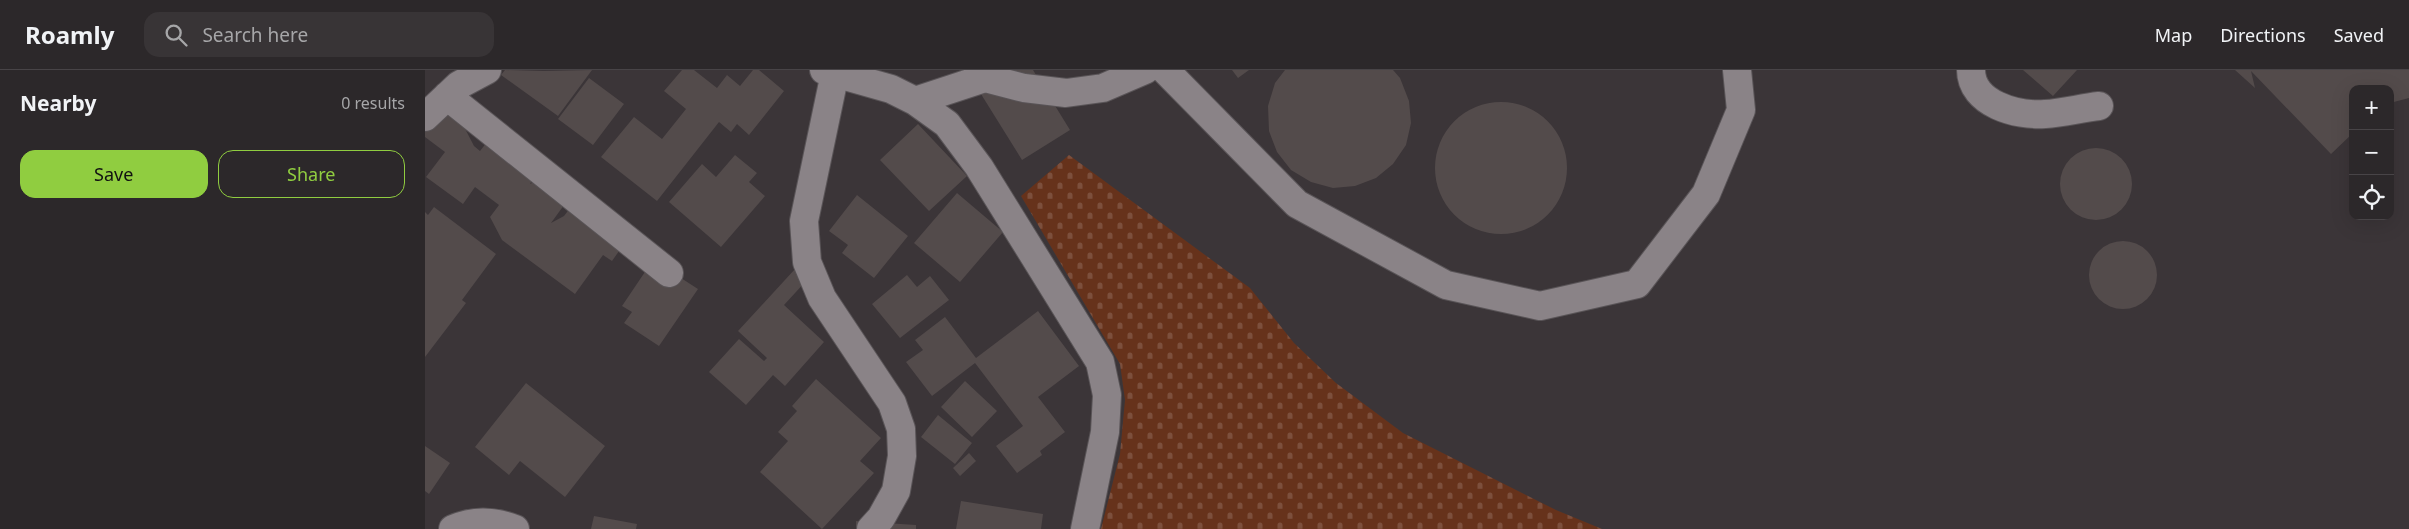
<!DOCTYPE html>
<meta charset="utf-8">
<style>
:root{--surface:#2c282a;--page:#383436;--text:#f1f3f6;--muted:#a6a6a8;--line:#484447;--accent:#90cd40}
body{margin:0;font-family:"Noto Sans",sans-serif;background:var(--page);color:var(--text)}
.controls{position:absolute;right:15px;top:15px;display:grid;overflow:hidden;border-radius:10px;box-shadow:0 5px 20px #0002}
.controls button{width:45px;height:45px;display:grid;place-items:center;padding:0;border:0;border-bottom:1px solid var(--line);background:var(--surface);color:var(--text);font:25px sans-serif}
.list{margin:0;padding:0;list-style:none}
h2{display:flex;justify-content:space-between;align-items:center;height:65px;margin:0;padding:0 20px;font-size:21px}
h2 small{font-size:16px;font-weight:400;color:var(--muted)}
.actions{display:flex;gap:10px;padding:15px 20px}
.actions a{flex:1;padding:11px 0;border:1px solid var(--accent);border-radius:15px;text-align:center;font-size:18px;color:var(--accent)}
.actions .main{background:var(--accent);color:#111}
.icon{flex:none;width:28px;height:28px;fill:none;stroke:currentColor;stroke-width:2;stroke-linecap:round;stroke-linejoin:round}
.map{position:relative;flex:none;width:1984px;height:459px;overflow:hidden}
header{display:flex;align-items:center;gap:30px;box-sizing:border-box;height:70px;padding:0 25px;background:var(--surface);border-bottom:1px solid var(--line)}
header strong{font-size:24px}
nav{display:flex;gap:28px;margin-inline-start:auto;font-size:18px}
.search{width:350px;height:45px;background:var(--page);display:flex;align-items:center;gap:12px;box-sizing:border-box;padding:0 18px;border-radius:15px;color:var(--muted);font-size:19px}
main{display:flex}
aside{flex:1;background:var(--surface)}
.map>svg:first-child{display:block}
.cemetery{fill:url(#cemetery-stones)}
.building{fill:#534b4b}
.lines{fill:none;stroke-linecap:round;stroke-linejoin:round}
.minor-casing{stroke:#595457;stroke-width:30}
.minor{stroke:#8a8387;stroke-width:28}
</style>
<header>
<strong>Roamly</strong>
<div class="search"><svg class="icon" aria-label="search" viewBox="0 0 24 24"><circle cx="10" cy="10" r="6"/><path d="M15 15l6 6"/></svg>Search here</div>
<nav><a>Map</a><a>Directions</a><a>Saved</a></nav>
</header>
<main>
<aside>
<h2>Nearby<small>0 results</small></h2>
<ul class="list">
</ul>
<div class="actions"><a class="main">Save</a><a>Share</a></div>
</aside>
<div class="map">
<svg width="1984" height="459" viewBox="0 0 1984 459">
<defs>
<pattern id="cemetery-stones" width="16" height="16" patternUnits="userSpaceOnUse" patternTransform="scale(1.25)"><rect width="16" height="16" fill="#66321b"/><path d="M2 7V4a2 2 0 0 1 4 0v3zM10 15v-3a2 2 0 0 1 4 0v3z" fill="#7c4f3c"/></pattern>
</defs>
<rect width="100%" height="100%" fill="#3b3538"/>
<path class="cemetery" d="M644 85 825 218 869 273 911 313 978 363 1131 440 1177 459H676L695 384 700 330 695 294 596 126Z"/>
<path class="building" d="M80 0 119 1 167 0 133 46 76 5Z
M257 0H269L292 18 302 5 315 16 328 0H334L359 21 324 65 312 54 306 62 294 52 232 131 176 87 209 47 237 69 261 39 239 21Z
M541 0H608L645 60 597 90Z
M807 0H824L813 8Z
M860 0H968L975 8 984 31 986 53 981 75 968 94 951 108 930 116 908 118 886 112 866 100 852 82 844 61 843 36 850 13Z
M1598 0H1652L1628 26Z
M1810 0H1984V28L1965 33V19H1928V63L1906 84 1826 1 1830 18Z
M164 8 199 34 168 75 133 49Z
M1010 98a66 66 0 1 1 132 0a66 66 0 1 1-132 0Z
M20 35 33 45 49 76 55 81 69 63 117 97 105 114 126 103 150 120 126 153 139 146 152 129 204 167 187 191 178 185 150 224 77 170 65 147 74 135 50 117 38 134 1 107 20 82 0 67V45Z
M493 54 542 106 504 141 455 90Z
M1635 114a36 36 0 1 1 72 0a36 36 0 1 1-72 0Z
M310 85 332 103 324 112 340 126 296 177 244 132 277 94 291 107Z
M532 123 578 162 535 212 489 173Z
M432 125 483 166 449 208 417 183 423 175 404 161Z
M9 137 71 184 37 230 41 233 0 287V142L3 145Z
M1664 205a34 34 0 1 1 68 0a34 34 0 1 1-68 0Z
M228 190 273 219 234 276 199 253 207 242 197 236Z
M370 199 382 210 359 235 399 272 360 316 348 305 321 335 284 302 314 269 339 291 342 288 313 261Z
M482 205 492 217 505 206 524 230 475 268 447 234Z
M613 241 654 296 613 327 640 362 615 381 617 385 592 403 571 376 598 356 550 293 507 326 481 292 498 280 490 270 520 247 551 288Z
M391 309 456 368 435 391 449 403 397 459 335 402 363 371 353 362 372 341 367 336Z
M540 311 572 341 547 367 516 337Z
M101 313 180 376 140 427 95 391 84 405 50 377Z
M513 345 547 373 530 394 496 367Z
M0 376 25 393 4 424 0 421Z
M544 383 551 391 535 406 528 398Z
M536 431 618 444 616 459H531Z
M169 446 212 454 211 459H166Z
M431 451 491 455V459H431Z"/>
<g class="lines">
<g class="minor-casing">
<path id="minor" d="M399 0 466 19 490 31 522 54 554 97 675 292 682 325 680 362 660 459
M740 0 872 134 1021 215 1115 236 1212 214 1281 124 1316 40 1312 0
M1546 0C1546 34 1592 46 1620 44 1638 43 1656 38 1674 36
M410 3 379 151 382 192 397 228 467 333 476 359 477 386 471 421 456 448 446 459
M22 26 244 203
M490 31 560 8 599 18 641 23 678 18 720 0
M0 47 34 15 62 0
M28 459C48 450 70 451 90 459"/>
</g>
<use href="#minor" class="minor"/>
</g>
</svg>
<div class="controls">
<button>+</button>
<button>−</button>
<button><svg class="icon" aria-label="locate" viewBox="0 0 24 24"><circle cx="12" cy="12" r="6"/><path d="M12 2v4M12 18v4M2 12h4M18 12h4"/></svg></button>
</div>
</div>
</main>
